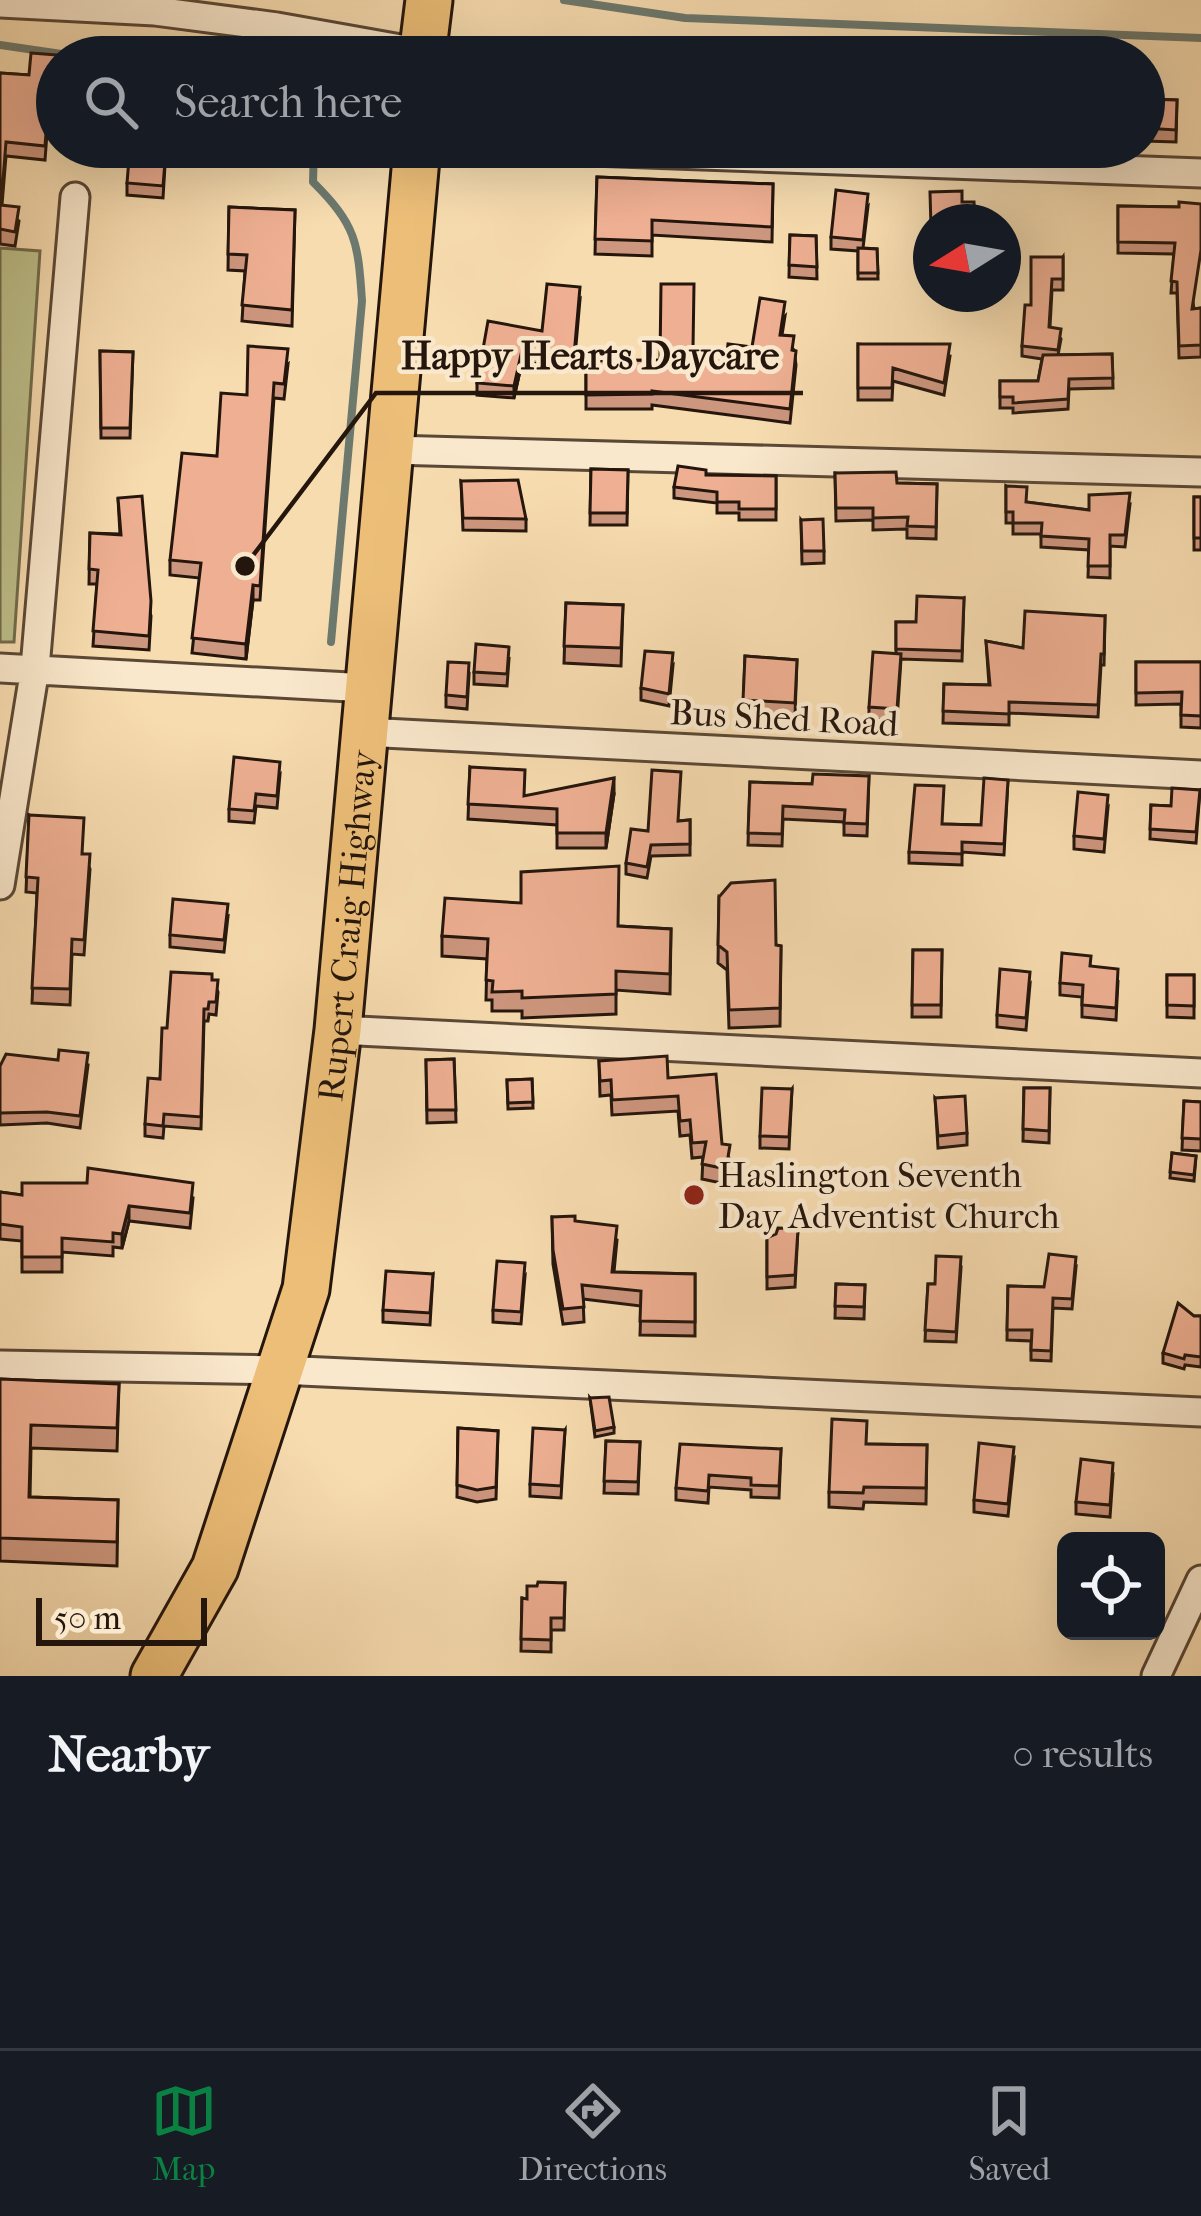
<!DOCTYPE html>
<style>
:root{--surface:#171b24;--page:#20242c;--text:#f1f3f6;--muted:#9ea1a6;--line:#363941;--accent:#0b8043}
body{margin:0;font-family:"IM FELL French Canon",serif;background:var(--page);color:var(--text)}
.controls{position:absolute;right:36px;bottom:36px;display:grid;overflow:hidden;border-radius:18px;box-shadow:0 12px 48px #0002}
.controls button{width:108px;height:108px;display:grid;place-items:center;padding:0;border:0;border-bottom:3px solid var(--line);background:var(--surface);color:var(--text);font:60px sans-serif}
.compass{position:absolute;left:913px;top:204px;width:108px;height:108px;border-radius:50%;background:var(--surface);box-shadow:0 12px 48px #0002;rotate:259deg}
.scale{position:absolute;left:36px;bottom:30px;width:171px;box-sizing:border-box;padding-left:12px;border:6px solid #25160d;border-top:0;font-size:33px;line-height:42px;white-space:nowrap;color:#25160d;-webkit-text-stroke:9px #fae8cc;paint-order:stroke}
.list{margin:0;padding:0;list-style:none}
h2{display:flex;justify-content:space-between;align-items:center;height:156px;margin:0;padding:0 48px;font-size:51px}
h2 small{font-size:39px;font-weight:400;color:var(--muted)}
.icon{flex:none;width:66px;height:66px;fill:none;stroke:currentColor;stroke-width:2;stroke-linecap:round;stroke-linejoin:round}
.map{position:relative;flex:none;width:1201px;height:1676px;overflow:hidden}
.search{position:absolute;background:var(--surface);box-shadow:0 12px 48px #0002;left:36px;right:36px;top:36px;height:132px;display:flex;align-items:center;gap:30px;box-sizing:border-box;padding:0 42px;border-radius:66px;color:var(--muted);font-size:45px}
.sheet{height:372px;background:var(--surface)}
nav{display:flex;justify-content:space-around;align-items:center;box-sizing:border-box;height:168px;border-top:3px solid var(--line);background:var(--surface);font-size:33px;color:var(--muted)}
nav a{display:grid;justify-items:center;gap:6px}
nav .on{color:var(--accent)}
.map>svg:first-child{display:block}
.green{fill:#bdc08b;stroke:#716b4c;stroke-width:3}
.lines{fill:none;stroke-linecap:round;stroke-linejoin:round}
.stream{stroke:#6d796e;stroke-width:8}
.street-casing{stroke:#5a4836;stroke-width:33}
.primary-casing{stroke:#25160d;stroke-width:51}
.street{stroke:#fae8cc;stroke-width:27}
.primary{stroke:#ecbe78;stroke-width:45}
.wall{fill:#cd967e;stroke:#25160d;stroke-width:3}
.shaded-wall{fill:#a77a66;stroke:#25160d;stroke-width:3}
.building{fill:#eeaf92;stroke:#25160d;stroke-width:3}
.poi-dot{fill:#8f2418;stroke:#fae8cc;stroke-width:4.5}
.labels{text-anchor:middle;stroke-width:9;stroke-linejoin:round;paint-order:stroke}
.street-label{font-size:36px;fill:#25160d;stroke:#fae8cc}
.poi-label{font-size:36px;fill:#25160d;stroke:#fae8cc;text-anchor:start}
.leader{fill:none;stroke:#25160d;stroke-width:4.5}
.callout-dot{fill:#25160d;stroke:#fae8cc;stroke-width:4.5}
.callout-label{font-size:39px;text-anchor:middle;font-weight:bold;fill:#25160d;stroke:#fae8cc;stroke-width:9;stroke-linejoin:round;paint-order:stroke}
</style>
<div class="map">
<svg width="1201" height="1676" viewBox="0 0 1201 1676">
<rect width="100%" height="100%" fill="#f7dcb0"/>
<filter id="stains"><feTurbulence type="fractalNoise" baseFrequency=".00167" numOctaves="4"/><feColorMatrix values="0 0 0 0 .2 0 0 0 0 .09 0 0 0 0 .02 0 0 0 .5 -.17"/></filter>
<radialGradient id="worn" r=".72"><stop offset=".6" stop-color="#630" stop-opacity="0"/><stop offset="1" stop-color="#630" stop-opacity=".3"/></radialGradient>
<path class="green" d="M0 248 40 251 14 642H0Z"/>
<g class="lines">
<path class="stream" d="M564 0 685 18 1201 38
M0 45 82 57
M314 147 313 182C356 225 358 241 362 301L331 642"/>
<g class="street-casing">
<path id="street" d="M0 3 155 11 277 27 423 53
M482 147 1201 173
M391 450 1201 472
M0 668 368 688
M364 732 1201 775
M0 885 35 668 75 197
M338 1030 1201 1073
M0 1365 279 1370 1201 1412
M1156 1676 1201 1580"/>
</g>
<g class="primary-casing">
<g id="primary">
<path d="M422 57 429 0"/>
<path id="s1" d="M154 1676 215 1568 306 1289 338 1030 417 147"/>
</g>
</g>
<use href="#street" class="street"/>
<use href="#primary" class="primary"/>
</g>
<path class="wall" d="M57 57V108L49 107 45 160 6 156 2 205 19 221 15 246 0 244V73L29 75Z
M1144 99 1177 100 1176 142 1144 141Z
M155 148 166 149 163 198 127 195V183Z
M597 177 773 184 772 242 652 235V256L595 254Z
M868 206 863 248 877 249 878 279H858V251L831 249V237Z
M1118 206 1179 207 1194 309 1201 308V357L1179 358 1177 293H1171L1174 254 1118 253Z
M229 207 295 210 292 326 242 321 245 271 228 270Z
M790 235 816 236 817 279 789 277Z
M1063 257V290H1052L1050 327 1061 339 1058 355 1112 354 1113 388 1069 389 1068 409 1013 413V408H1000V381H1038L1042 359 1022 356V346L1031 305Z
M580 299 574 368 522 362 514 398 477 395V383Z
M785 316 782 335 794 350 796 365 790 423 652 405V409H586V361L660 360 693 349 727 353 752 347Z
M858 344 950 356 944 395 893 381 892 400H858Z
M100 351 133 352 130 438H101Z
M288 364 284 399 274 398 260 600H253L246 659 192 653 200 578 170 575V560L247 395Z
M591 469 628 470 627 525H590Z
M835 473 897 483 937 484 936 539 907 538V529L873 530V520L836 521Z
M706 475 776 476V520H739V513H717V503L674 498V487Z
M461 481 526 519V531L463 530Z
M1006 486 1026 502 1089 510 1130 504 1125 547 1110 546V578L1088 577 1089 550 1041 547V534H1013V523H1006Z
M1194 497H1201V550H1194Z
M118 498 151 616 149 650 93 646 97 584H89L90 533 120 534Z
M801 520 824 551V563L802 564Z
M964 598 962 661 901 659 897 721 869 719V707L896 653V622H916Z
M566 603 623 605 621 666 564 663Z
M1105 616 1104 665H1101L1098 717 1009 713V725L943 723 944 684 989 685 986 641 1023 648Z
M745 656 797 660 795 715 743 712Z
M509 659 507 686 474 684V672Z
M1136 662H1201V728L1181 727V704L1136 705Z
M673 665 669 706 641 700V688Z
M469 675 467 709 446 707V695Z
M470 767 525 796 614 794 606 848H557V825L468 819Z
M280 774 277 808 256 806 254 823 229 821V809Z
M869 776 867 836 844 835V822L783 819 782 846 748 845 750 782 812 784Z
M1008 780 1004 855 962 852V865L909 863V852L943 824 981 825Z
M1200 790 1196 843 1150 839 1151 805 1171 806Z
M1108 807 1104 852 1074 849V836Z
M29 815 83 854 90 869 84 955 72 954 70 1005 32 1003 37 893 26 892Z
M690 820V855L651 856 647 878 626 874V863L648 831 679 821Z
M719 897 776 945 781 946 780 1026 729 1028 727 970 718 963Z
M228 916 224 952 170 947V935Z
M618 926 671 929 670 994 616 990V1014L522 1018V1011H492V1000H486L487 959 442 956V936Z
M913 950H942L941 1017H912Z
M1091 966 1118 981 1116 1020 1082 1017V997L1060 995V983Z
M1167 975H1194V1018L1167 1017Z
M212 980 218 992 216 1015 209 1014 208 1021H204L201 1129 164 1126 163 1138 145 1136V1124L160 1079 167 1028Z
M1030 984 1026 1030 997 1027V1015Z
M454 1059 456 1122 427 1123 426 1060Z
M599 1061 668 1078 722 1144 730 1160 726 1184 702 1179 703 1157 692 1158 690 1135 680 1136 678 1111 612 1115 611 1095 600 1096Z
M88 1065 80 1128 47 1123 0 1125V1066Z
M532 1079 533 1108 508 1109 507 1080Z
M1024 1088H1050L1049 1143 1023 1141Z
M792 1089 789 1149 760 1148V1136Z
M935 1098 967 1133V1145L938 1148Z
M1184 1101 1201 1102V1151L1182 1150Z
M1172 1153 1196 1156 1194 1181 1170 1178Z
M0 1192 22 1195 193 1198 190 1228 129 1221 122 1248 113 1247V1256L62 1252V1272H22V1241L0 1239Z
M552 1217 575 1221 617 1240 614 1272 695 1274V1336L640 1335 641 1306 583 1299 584 1322 563 1324 553 1264Z
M798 1229 795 1287 767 1289V1238Z
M1076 1267 1072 1309 1053 1308 1051 1361 1031 1360V1341L1007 1340 1008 1286 1044 1287Z
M961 1268 956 1342 925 1341 928 1284H935Z
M433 1274 430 1325 383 1322V1310Z
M525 1276 521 1324 493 1322V1310Z
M836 1284 865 1285 864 1319 835 1318Z
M1194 1316H1201V1367L1185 1365 1184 1369 1163 1363V1353Z
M0 1379 119 1384 117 1451 31 1448 30 1497 118 1500 117 1566 0 1561Z
M590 1398 614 1427V1433L595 1437Z
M458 1428 498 1431 496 1499 477 1502 457 1497Z
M565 1430 561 1498 530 1496V1484Z
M606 1441 640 1442 638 1494 604 1493Z
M866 1444 927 1445 926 1504 864 1502 863 1509 829 1507V1492Z
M781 1449 779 1498 751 1497V1490L709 1487 708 1503 676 1500V1488Z
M1014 1459 1008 1516 974 1512V1500Z
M1113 1475 1110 1517 1076 1514V1502Z
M565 1583 564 1630H551V1652L521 1651 522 1598 527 1599 537 1586Z"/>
<path class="shaded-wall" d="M522 350V362L514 398V386Z
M253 585V600L246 659V644Z
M614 778V794L606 848V833Z
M129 1206V1221L122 1248V1234Z"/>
<path class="building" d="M31 53 70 56 57 57V94L49 93 45 146 6 142 1 205 19 207 15 232 0 229V73L29 75Z
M1144 99 1177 100 1176 130 1144 128Z
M130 147 166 149 163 186 127 183Z
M597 177 773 184 772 227 652 220V241L595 239Z
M836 190 868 194 863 240 831 237Z
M962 191V202H974L975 222H931V227L930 192Z
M1179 202 1201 204V250L1192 309 1201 308V345L1179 346 1177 282 1171 281 1175 243 1118 242V206L1179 207Z
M229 207 295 210 292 310 242 305 247 255 228 254Z
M790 235 816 236 817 267 789 265Z
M858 248 877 249 878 273H858Z
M1031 257H1063V279H1052L1049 327 1061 329 1058 350 1022 346 1025 305H1031Z
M547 284 580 287 574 356 522 350 514 386 477 383 488 321 542 331Z
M661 284H694L693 349 727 353 728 344 752 347 760 298 785 302 780 335 794 336 792 350 796 351 790 409 652 391V394L586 395V361L660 360Z
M858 344H950L944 383 893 368 892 388H858Z
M248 346 288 349 284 384 274 383 260 586 253 585 246 644 192 638 201 563 170 560 182 453 217 456 221 393 247 395Z
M100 351 133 352 130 428H101Z
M1112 354 1113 378 1069 379 1068 399 1013 403V397H1000V381H1038L1043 355Z
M678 466 706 470V475L776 476V509H739V502H717V492L674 487Z
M591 469 628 470 627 513H590Z
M896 472 897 483 937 484 936 527 907 526 908 517 873 518V508H836L835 473Z
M518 480 526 519 463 518 461 481Z
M1006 486 1027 487 1026 502 1089 510V495L1130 493 1125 535H1110V566H1088L1089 539 1041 536 1042 523H1013V512H1006Z
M142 496 151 601 149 636 93 631 98 570 89 569 90 533 121 535 118 498Z
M1194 497H1201V538H1194Z
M823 519 824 551H802L801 520Z
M917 596 964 598 962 651 896 649V622H916Z
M566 603 623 605 621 648 564 646Z
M1025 611 1105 616 1104 654H1101L1098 705 1009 702V714L943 711 944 684 990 685 986 641 1023 648Z
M476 644 509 647 507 674 474 672Z
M645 651 673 653 669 694 641 688Z
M873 652 901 654 897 709 869 707Z
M745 656 797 660 795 703 743 700Z
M448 662 469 663 467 697 446 695Z
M1136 662H1201V716L1181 715 1182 692 1136 693Z
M234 757 280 762 277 796 256 794 254 811 229 809Z
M470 767 525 770 524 796 614 778 606 833H557V809L468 804Z
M652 770 681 772 678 821 690 820V844L651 845 647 867 626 863 631 829 648 831Z
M813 774 869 776 867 824 844 823 845 810 783 806 782 834 748 833 750 782 812 784Z
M984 778 1008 780 1004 844 962 842V854L909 852 915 785 944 786 942 824 981 825Z
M1172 788 1200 790 1196 832 1150 829 1151 805 1171 806Z
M1078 792 1108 795 1104 839 1074 836Z
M29 815 84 818 82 854H90L84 940 72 939 70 989 32 988 38 878 26 877Z
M619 866 618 926 671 929 670 974 616 971V994L522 998V991L492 992 493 981 486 980 488 939 442 936 445 898 521 903V872Z
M775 880 776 945 781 946 780 1008 729 1010 727 952 718 945 719 897 731 883Z
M173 899 228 904 224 940 170 935Z
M913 950H942L941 1005H912Z
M1062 953 1091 956 1090 966 1118 969 1116 1008 1082 1005 1083 985 1060 983Z
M1000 969 1030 972 1026 1018 997 1015Z
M171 972 212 974V980H218L216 1002H209L208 1009H204L201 1117 164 1114 163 1126 145 1124 148 1078 160 1079 162 1028H167Z
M1167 975H1194V1006L1167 1005Z
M59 1050 88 1053 80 1116 47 1112 0 1113V1066L6 1054 58 1060Z
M667 1056 668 1078 716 1074 722 1144 730 1145 726 1169 702 1164 706 1142 692 1143 690 1120 680 1121 678 1096 612 1100 611 1080 600 1081 599 1061Z
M454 1059 456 1110H427L426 1060Z
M532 1079 533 1102 508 1103 507 1080Z
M762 1088 792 1089 789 1137 760 1136Z
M1024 1088H1050L1049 1131 1023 1129Z
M965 1096 967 1133 938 1136 935 1098Z
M1184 1101 1201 1102V1139L1182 1138Z
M1172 1153 1196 1156 1194 1175 1170 1172Z
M88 1168 193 1183 190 1213 129 1206 122 1234 113 1233V1242L62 1238V1257H22V1227L0 1224V1192L22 1195V1183H87Z
M575 1216V1221L617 1226 612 1272 695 1274V1322L640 1321 641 1291 582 1285 584 1307 563 1309 553 1250 552 1217Z
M778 1228 798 1229 795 1275 767 1277V1238L776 1234Z
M1049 1254 1076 1257 1072 1299 1053 1298 1051 1351 1031 1350 1032 1330H1007L1008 1286 1044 1287Z
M936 1256 961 1257 956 1332 925 1330 928 1284H935Z
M497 1261 525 1263 521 1312 493 1310Z
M386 1271 433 1274 430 1313 383 1310Z
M836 1284 865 1285 864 1307 835 1306Z
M1178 1303 1194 1316H1201V1357L1185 1355 1184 1359 1163 1353Z
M0 1379 119 1384 117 1428 31 1425 29 1497 118 1500 117 1542 0 1538Z
M609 1397 614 1427 595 1431 590 1398Z
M832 1419 867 1421 866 1444 927 1445 926 1488 864 1487 863 1493 829 1492Z
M458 1428 498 1431 496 1487 477 1490 457 1485Z
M533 1428 565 1430 561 1486 530 1484Z
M606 1441 640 1442 638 1482 604 1481Z
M979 1443 1014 1447 1008 1504 974 1500Z
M680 1444 781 1449 779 1486 751 1485V1478L709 1475 708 1491 676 1488Z
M1081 1459 1113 1463 1110 1505 1076 1502Z
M538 1582 565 1583 564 1618H551V1640L521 1639 522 1598 527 1599V1586H537Z"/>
<circle class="poi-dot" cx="694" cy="1195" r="12"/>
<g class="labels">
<g class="street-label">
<text transform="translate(784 717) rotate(3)" y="13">Bus Shed Road</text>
<text dy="13" stroke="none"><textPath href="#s1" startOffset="783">Rupert Craig Highway</textPath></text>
</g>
<g class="poi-label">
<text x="718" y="1187">Haslington Seventh<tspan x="718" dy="41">Day Adventist Church</tspan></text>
</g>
</g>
<path class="leader" d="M245 566L376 393H803"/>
<circle class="callout-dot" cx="245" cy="566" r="12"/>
<g class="callout-label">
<text x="590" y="369">Happy Hearts Daycare</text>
</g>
<rect width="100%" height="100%" filter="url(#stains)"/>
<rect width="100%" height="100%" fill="url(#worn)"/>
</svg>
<div class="controls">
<button><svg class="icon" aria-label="locate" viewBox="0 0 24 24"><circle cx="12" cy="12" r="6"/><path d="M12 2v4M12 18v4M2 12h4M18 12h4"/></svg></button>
</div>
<svg class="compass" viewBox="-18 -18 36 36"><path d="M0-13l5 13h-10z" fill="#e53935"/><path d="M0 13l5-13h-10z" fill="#9ea1a6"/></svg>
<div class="scale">50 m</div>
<div class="search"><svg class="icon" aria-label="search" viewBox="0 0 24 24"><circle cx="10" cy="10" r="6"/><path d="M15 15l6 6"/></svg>Search here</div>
</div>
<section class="sheet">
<h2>Nearby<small>0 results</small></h2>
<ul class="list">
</ul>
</section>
<nav>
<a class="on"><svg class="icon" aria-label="map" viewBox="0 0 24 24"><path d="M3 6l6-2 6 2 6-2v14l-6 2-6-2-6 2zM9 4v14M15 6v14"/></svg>Map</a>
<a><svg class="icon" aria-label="directions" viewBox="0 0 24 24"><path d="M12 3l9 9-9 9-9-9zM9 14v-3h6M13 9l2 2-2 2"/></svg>Directions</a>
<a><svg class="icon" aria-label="saved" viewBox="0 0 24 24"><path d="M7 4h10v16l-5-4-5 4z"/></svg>Saved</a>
</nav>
